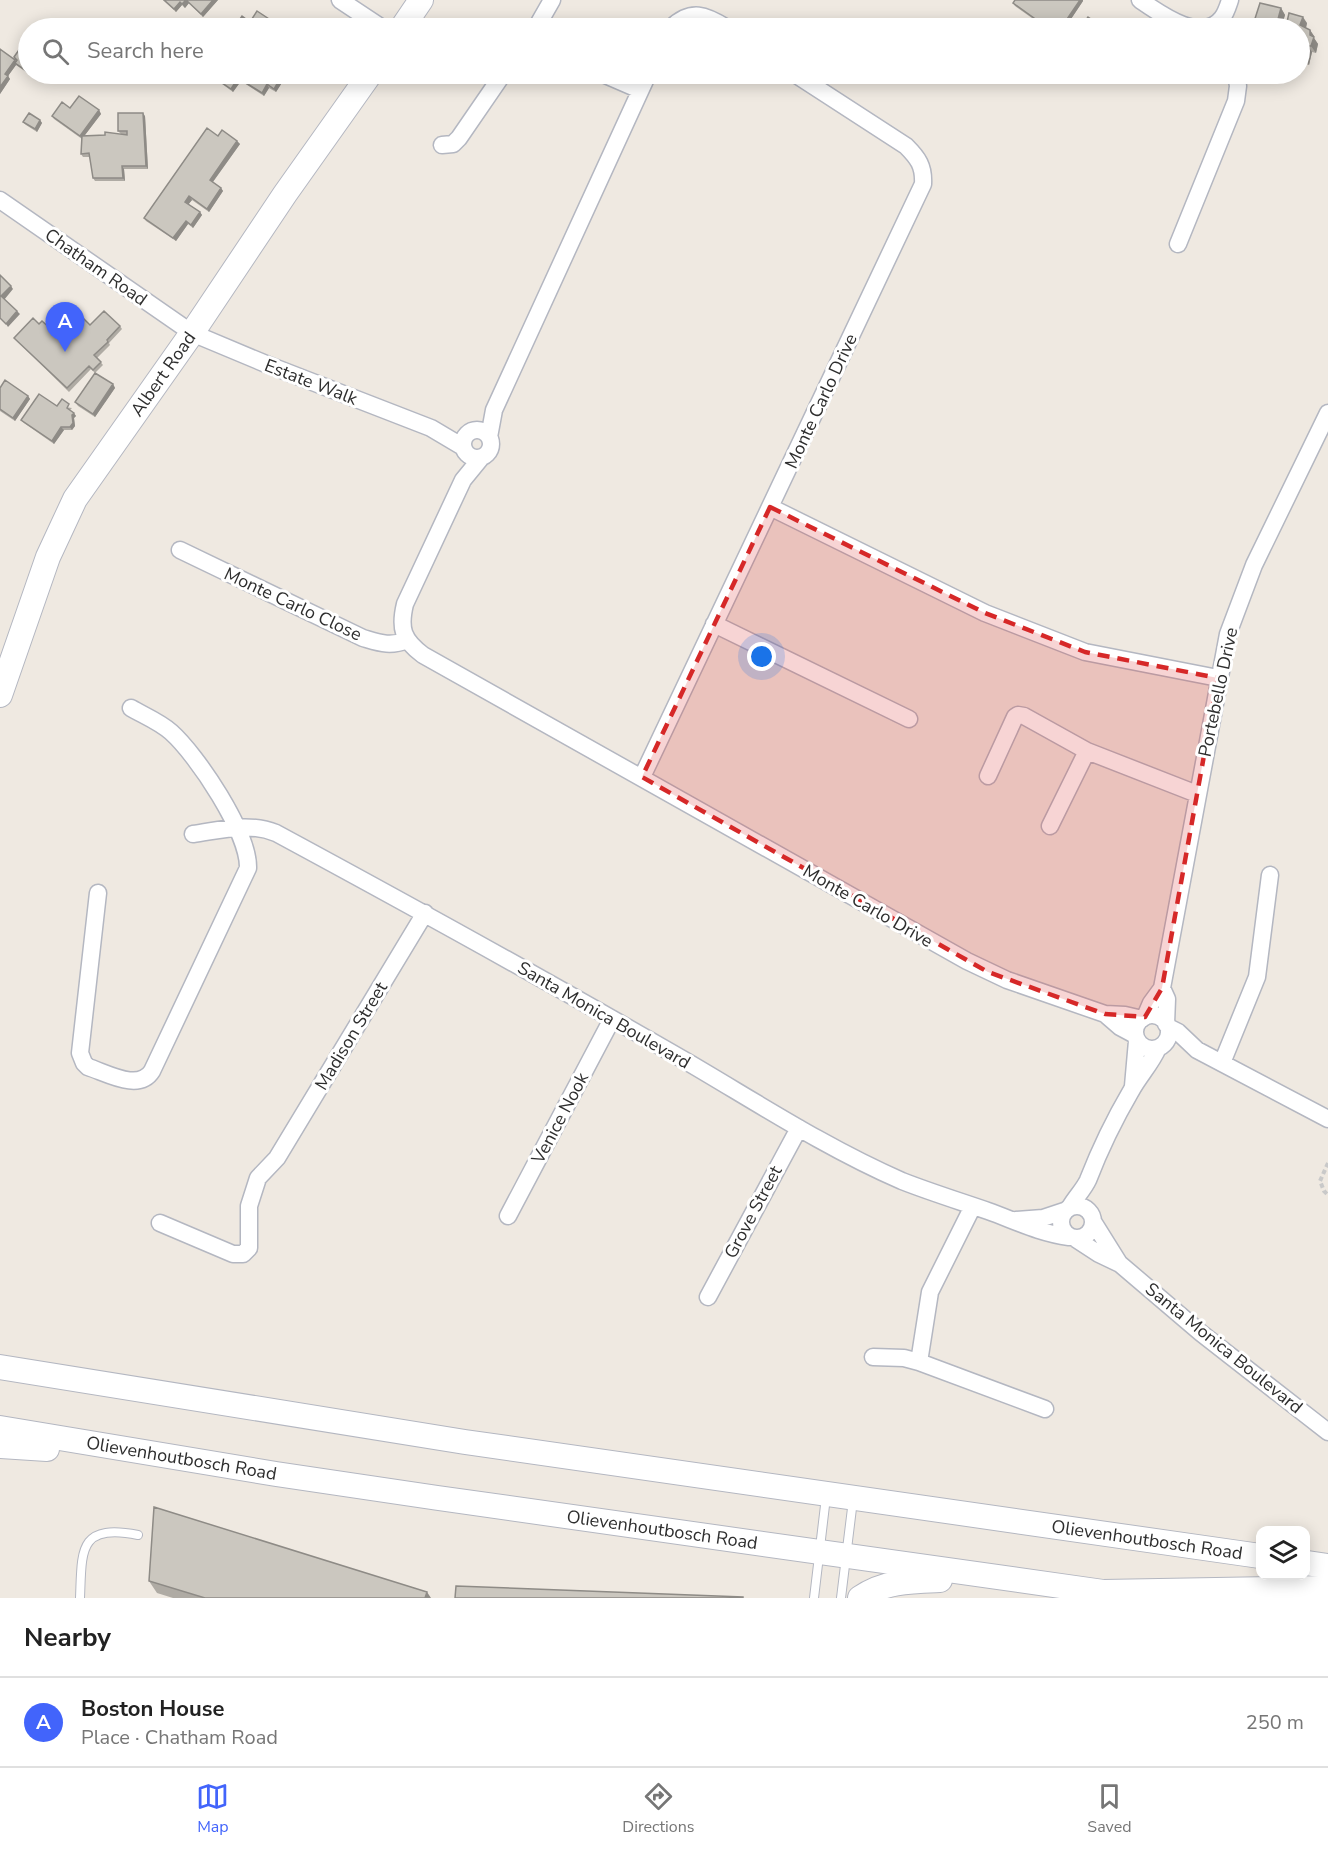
<!DOCTYPE html>
<meta charset="utf-8">
<style>
:root{--surface:#fff;--page:#f6f6f6;--text:#222;--muted:#767676;--line:#e0e0e0;--accent:#4264fb}
body{margin:0;font-family:"Nunito Sans",sans-serif;background:var(--page);color:var(--text)}
.controls{position:absolute;right:18px;bottom:18px;display:grid;overflow:hidden;border-radius:12px;box-shadow:0 3px 15px #0003}
.controls button{width:54px;height:54px;display:grid;place-items:center;padding:0;border:0;border-bottom:2px solid var(--line);background:var(--surface);color:var(--text);font:30px sans-serif}
.you{position:absolute;left:762px;top:657px;width:21px;height:21px;margin:-15px;border:4px solid #fff;border-radius:50%;background:#1a73e8;box-shadow:0 0 0 9px #1a73e833}
.badge{display:grid;place-items:center;width:39px;height:39px;border-radius:50%;background:var(--accent);color:#fff;font-size:20px;font-weight:700}
.pin{position:absolute;translate:-50% -50px;filter:drop-shadow(0 2px 3px #0008)}
.pin::after{content:'';position:absolute;top:32px;width:21px;height:18px;background:inherit;clip-path:polygon(0 0,100% 0,50% 100%)}
.list{margin:0;padding:0;list-style:none}
h2{display:flex;justify-content:space-between;align-items:center;height:78px;margin:0;padding:0 24px;font-size:26px}
h2 small{font-size:20px;font-weight:400;color:var(--muted)}
.list li{display:grid;grid-template-columns:39px 1fr auto;gap:18px;align-items:center;box-sizing:border-box;height:90px;padding:0 24px;border-top:2px solid var(--line)}
.list b{display:block;font-size:22px;white-space:nowrap}
.list p{margin:0;font-size:20px;white-space:nowrap;color:var(--muted)}
.list em{font-size:20px;font-style:normal;color:var(--muted)}
.icon{flex:none;width:33px;height:33px;fill:none;stroke:currentColor;stroke-width:2;stroke-linecap:round;stroke-linejoin:round}
.map{position:relative;flex:none;width:1328px;height:1598px;overflow:hidden}
.search{position:absolute;background:var(--surface);box-shadow:0 3px 15px #0003;left:18px;right:18px;top:18px;height:66px;display:flex;align-items:center;gap:15px;box-sizing:border-box;padding:0 21px;border-radius:33px;color:var(--muted);font-size:22px}
.sheet{height:168px;background:var(--surface)}
nav{display:flex;justify-content:space-around;align-items:center;box-sizing:border-box;height:84px;border-top:2px solid var(--line);background:var(--surface);font-size:16px;color:var(--muted)}
nav a{display:grid;justify-items:center;gap:3px}
nav .on{color:var(--accent)}
.map>svg:first-child{display:block}
.lines{fill:none;stroke-linecap:round;stroke-linejoin:round}
.lane-casing{stroke:#b4b7c1;stroke-width:10}
.street-casing{stroke:#b4b7c1;stroke-width:19}
.secondary-casing{stroke:#b4b7c1;stroke-width:26}
.path{stroke:#c9c9c9;stroke-width:4;stroke-dasharray:4.5 3;stroke-linecap:butt}
.lane{stroke:#fff;stroke-width:8}
.street{stroke:#fff;stroke-width:16}
.secondary{stroke:#fff;stroke-width:24}
.wall{fill:#afaba4}
.shaded-wall{fill:#8e8b86}
.building{fill:#cbc7bf;stroke:#8e8b86;stroke-width:1.5}
.marked{fill:#d62828;fill-opacity:0.2;stroke:#d62828;stroke-width:4.5;stroke-dasharray:12 8;stroke-linejoin:round}
.labels{text-anchor:middle;stroke-width:6;stroke-linejoin:round;paint-order:stroke}
.street-label{font-size:18px;fill:#2e2e2e;stroke:#fff}
</style>
<div class="map">
<svg width="1328" height="1598" viewBox="0 0 1328 1598">
<rect width="100%" height="100%" fill="#efe9e1"/>
<g class="lines">
<g class="lane-casing">
<path id="lane" d="M80 1598C82 1551 78 1523 138 1535
M814 1598 826 1497
M841 1598 853 1500"/>
</g>
<g class="street-casing">
<path id="street" d="M340 0 382 28
M1140 0C1159 13 1202 45 1222 18 1226 13 1228 6 1230 0
M536 28 552 0
M671 28C691 8 706 15 727 28
M603 74 640 90
M442 145 453 144 459 138 503 74
M0 200 192 333 266 364 431 428 463 447
M1178 244 1236 101 1238 86 1236 74
M463 444a14 14 0 1 1 28 0a14 14 0 1 1-28 0Z
M489 437 494 410 648 74
M481 458 463 480 405 604C399 629 403 640 423 655L967 961 1007 980 1105 1014 1125 1015 1142 1019
M770 507 985 613 1085 652 1218 678
M180 550 363 638C380 643 390 647 407 640
M714 624 909 719
M988 776 1015 717 1018 715 1024 716 1087 751 1197 794
M642 777 923 184C924 166 918 158 906 146L795 74
M1050 826 1087 751
M193 834C221 830 249 822 276 833 413 907 549 982 684 1060 756 1102 826 1148 902 1181 930 1192 959 1201 988 1211 1016 1221 1039 1233 1069 1237
M98 893 80 1053 84 1063 88 1067C107 1073 139 1092 152 1071L248 868C249 833 197 755 171 732 160 722 143 715 131 708
M1162 988 1167 999 1166 1024
M1105 1014 1120 1027 1135 1035
M1135 1032a17 17 0 1 1 34 0a17 17 0 1 1-34 0Z
M1145 1017 1151 1003 1162 988 1228 634 1254 565 1328 413
M1168 1027 1178 1032 1197 1050 1328 1119
M1222 1063 1257 977 1270 875
M1133 1086 1137 1041
M1061 1222a16 16 0 1 1 32 0a16 16 0 1 1-32 0Z
M1070 1207C1075 1198 1084 1189 1088 1180 1100 1149 1114 1120 1131 1091 1139 1076 1151 1064 1158 1048
M508 1216 612 1019
M1016 1220 1043 1218 1064 1211
M160 1223 233 1254H243L249 1248V1206L258 1178 277 1158 425 913
M1094 1223 1119 1263
M1076 1239 1099 1254 1120 1264 1201 1333 1328 1432
M708 1297 799 1128
M873 1357 904 1358 919 1362 1045 1409
M919 1362 930 1292 973 1206"/>
</g>
<g class="secondary-casing">
<g id="secondary">
<path d="M402 28 421 0"/>
<path id="s1" d="M0 695 48 557 75 499 192 333 285 194 370 74"/>
<path id="s2" d="M0 1367 465 1442 1260 1556"/>
<path id="s3" d="M0 1428 276 1474 438 1498 1103 1592 1328 1588"/>
<path d="M0 1446 47 1449"/>
<path d="M1306 1563 1328 1566"/>
<path d="M860 1598C885 1581 911 1581 940 1580"/>
</g>
</g>
<path class="path" d="M1328 1163 1320 1181 1324 1191 1328 1195"/>
<use href="#lane" class="lane"/>
<use href="#street" class="street"/>
<use href="#secondary" class="secondary"/>
</g>
<path class="wall" d="M163 0H218L203 17 189 3 185 8 182 5 176 12Z
M1083 1 1065 28H1046L1015 6 1013 3Z
M1281 8 1285 15 1283 21 1287 22 1307 23 1306 28 1310 30 1314 36V38L1318 44 1316 53 1312 52 1309 65 1299 62V28H1252Z
M28 42V74H45L39 81 16 65 8 76 10 79 0 94V49L16 61 14 57Z
M282 75 285 78 276 92 269 88 264 96 241 81 233 92 218 81 215 78Z
M70 108 99 110 101 114 84 136 121 134 118 131 145 116 148 169H124L125 181H95L93 178 90 157H83L81 154 82 139 54 119 52 116Z
M40 120 42 123 37 132 26 125 23 122Z
M218 136 237 141 240 144 213 182 221 188 223 191 209 212 192 200 188 204 200 212 202 215 193 228 188 224 176 241 146 221 144 218Z
M39 324 53 331 90 325 120 326 122 329 109 343 110 345 97 358 103 365 95 373 91 369 69 392 14 338Z
M113 384 115 388 95 417 78 406 75 402Z
M0 388 28 396 30 399 15 421 0 411Z
M57 406 72 408 70 410 76 416 74 418 75 426 72 430H64L54 444 24 423 21 420Z
M149 1581 431 1598H173L157 1593Z"/>
<path class="shaded-wall" d="M186 0 189 3 185 8 182 4Z
M213 0H218L203 17 201 14Z
M1080 0H1083V1L1065 28H1061Z
M180 2 182 5 176 12 174 9Z
M1281 8 1285 15 1282 25 1278 19Z
M1303 17 1307 23 1305 32 1300 25Z
M275 23 277 26 275 28H271Z
M1310 30 1314 36V38L1318 44 1316 53 1311 46 1310 35Z
M1308 46 1312 52 1309 65 1304 58Z
M15 60 17 63H15L16 65 8 76 10 79 0 94V87L5 74Z
M40 74H45L39 81 37 78Z
M1115 74H1122L1118 78Z
M282 75 285 78 276 92 274 89Z
M238 78 241 81 233 92 231 89Z
M267 84 269 88 264 96 262 93Z
M99 110 101 114 82 139 80 136Z
M143 113 145 116 148 169 146 166Z
M40 120 42 123 37 132 35 129Z
M237 141 240 144 212 183 210 180Z
M122 166 124 169 125 181 123 178Z
M221 188 223 191 209 212 207 209Z
M189 196 192 200 188 205 185 202Z
M200 212 202 215 193 228 191 225Z
M186 221 188 224 176 241 173 238Z
M11 286 13 289 4 300 1 296Z
M17 311 20 314 8 327 6 324Z
M113 384 115 388 95 417 93 414Z
M28 396 30 399 15 421 13 418Z
M74 413 76 416 74 418 75 426 72 430 70 427 72 415Z
M61 427 64 430 54 444 52 441Z
M427 1592 431 1598H425Z"/>
<path class="building" d="M164 0H213L201 14 186 0 182 4 180 2 174 9Z
M1015 0H1080L1061 28 1054 25 1050 28H1048L1013 3Z
M1260 3 1281 8 1278 19 1287 22 1289 13 1303 17 1300 25 1310 30V35L1314 37 1311 46H1308L1304 58 1299 57V28H1252Z
M257 11 275 23 271 28H234L242 16 250 22Z
M1088 17 1103 27 1108 19 1123 28H1080Z
M26 40 28 42V72L15 63 17 60 14 57Z
M0 49 15 60 5 74 8 76 0 87Z
M30 74H40L37 78Z
M218 74H280L282 75 274 89 267 84 262 93 238 78 231 89 215 78Z
M79 96 99 110 80 136 52 116 62 102 70 108Z
M29 113 40 120 35 129 23 122Z
M118 113H143L146 166H122L123 178H93L89 153 81 154 82 136 105 135V132L127 135V131H118Z
M207 128 218 136 222 130 237 141 210 180 221 188 207 209 189 196 185 202 200 212 191 225 186 221 173 238 144 218Z
M0 275 11 286 1 296 17 311 6 324 0 318Z
M74 309 90 325 104 311 120 326 107 340 108 342 94 355 101 362 93 370 89 366 67 388 14 338 33 318 39 324 42 321 53 331Z
M95 373 113 384 93 414 75 402Z
M5 380 28 396 13 418 0 409V388Z
M39 394 57 406 62 399 69 404 67 408 74 413 72 415 73 423 70 427H61L52 441 21 420Z
M154 1507 427 1592 425 1598H205L149 1581Z
M456 1586 743 1597V1598H455Z"/>
<path class="marked" d="M770 507 985 613 1085 652 1218 678 1162 988 1145 1017 1105 1014 988 972 642 777Z"/>
<g class="labels">
<g class="street-label">
<text transform="translate(96 267) rotate(35)" y="6">Chatham Road</text>
<text dy="6" stroke="none"><textPath href="#s1" startOffset="363">Albert Road</textPath></text>
<text transform="translate(311 382) rotate(21)" y="6">Estate Walk</text>
<text transform="translate(821 401) rotate(-65)" y="6">Monte Carlo Drive</text>
<text transform="translate(293 604) rotate(25)" y="6">Monte Carlo Close</text>
<text transform="translate(1218 692) rotate(-78)" y="6">Portebello Drive</text>
<text transform="translate(868 906) rotate(30)" y="6">Monte Carlo Drive</text>
<text transform="translate(604 1015) rotate(30)" y="6">Santa Monica Boulevard</text>
<text transform="translate(351 1036) rotate(-59)" y="6">Madison Street</text>
<text transform="translate(560 1118) rotate(-62)" y="6">Venice Nook</text>
<text transform="translate(753 1212) rotate(-62)" y="6">Grove Street</text>
<text transform="translate(1224 1348) rotate(39)" y="6">Santa Monica Boulevard</text>
<text dy="6" stroke="none"><textPath href="#s3" startOffset="184">Olievenhoutbosch Road</textPath></text>
<text dy="6" stroke="none"><textPath href="#s3" startOffset="670">Olievenhoutbosch Road</textPath></text>
<text dy="6" stroke="none"><textPath href="#s2" startOffset="1160">Olievenhoutbosch Road</textPath></text>
</g>
</g>
</svg>
<div class="controls">
<button><svg class="icon" aria-label="layers" viewBox="0 0 24 24"><path d="M12 4l9 5-9 5-9-5zM3 14l9 5 9-5"/></svg></button>
</div>
<div class="you"></div>
<div class="pin badge" style="left:65px;top:352px">A</div>
<div class="search"><svg class="icon" aria-label="search" viewBox="0 0 24 24"><circle cx="10" cy="10" r="6"/><path d="M15 15l6 6"/></svg>Search here</div>
</div>
<section class="sheet">
<h2>Nearby<small></small></h2>
<ul class="list">
<li><span class="badge">A</span><div><b>Boston House</b><p>Place · Chatham Road</p></div><em>250 m</em></li>
</ul>
</section>
<nav>
<a class="on"><svg class="icon" aria-label="map" viewBox="0 0 24 24"><path d="M3 6l6-2 6 2 6-2v14l-6 2-6-2-6 2zM9 4v14M15 6v14"/></svg>Map</a>
<a><svg class="icon" aria-label="directions" viewBox="0 0 24 24"><path d="M12 3l9 9-9 9-9-9zM9 14v-3h6M13 9l2 2-2 2"/></svg>Directions</a>
<a><svg class="icon" aria-label="saved" viewBox="0 0 24 24"><path d="M7 4h10v16l-5-4-5 4z"/></svg>Saved</a>
</nav>
